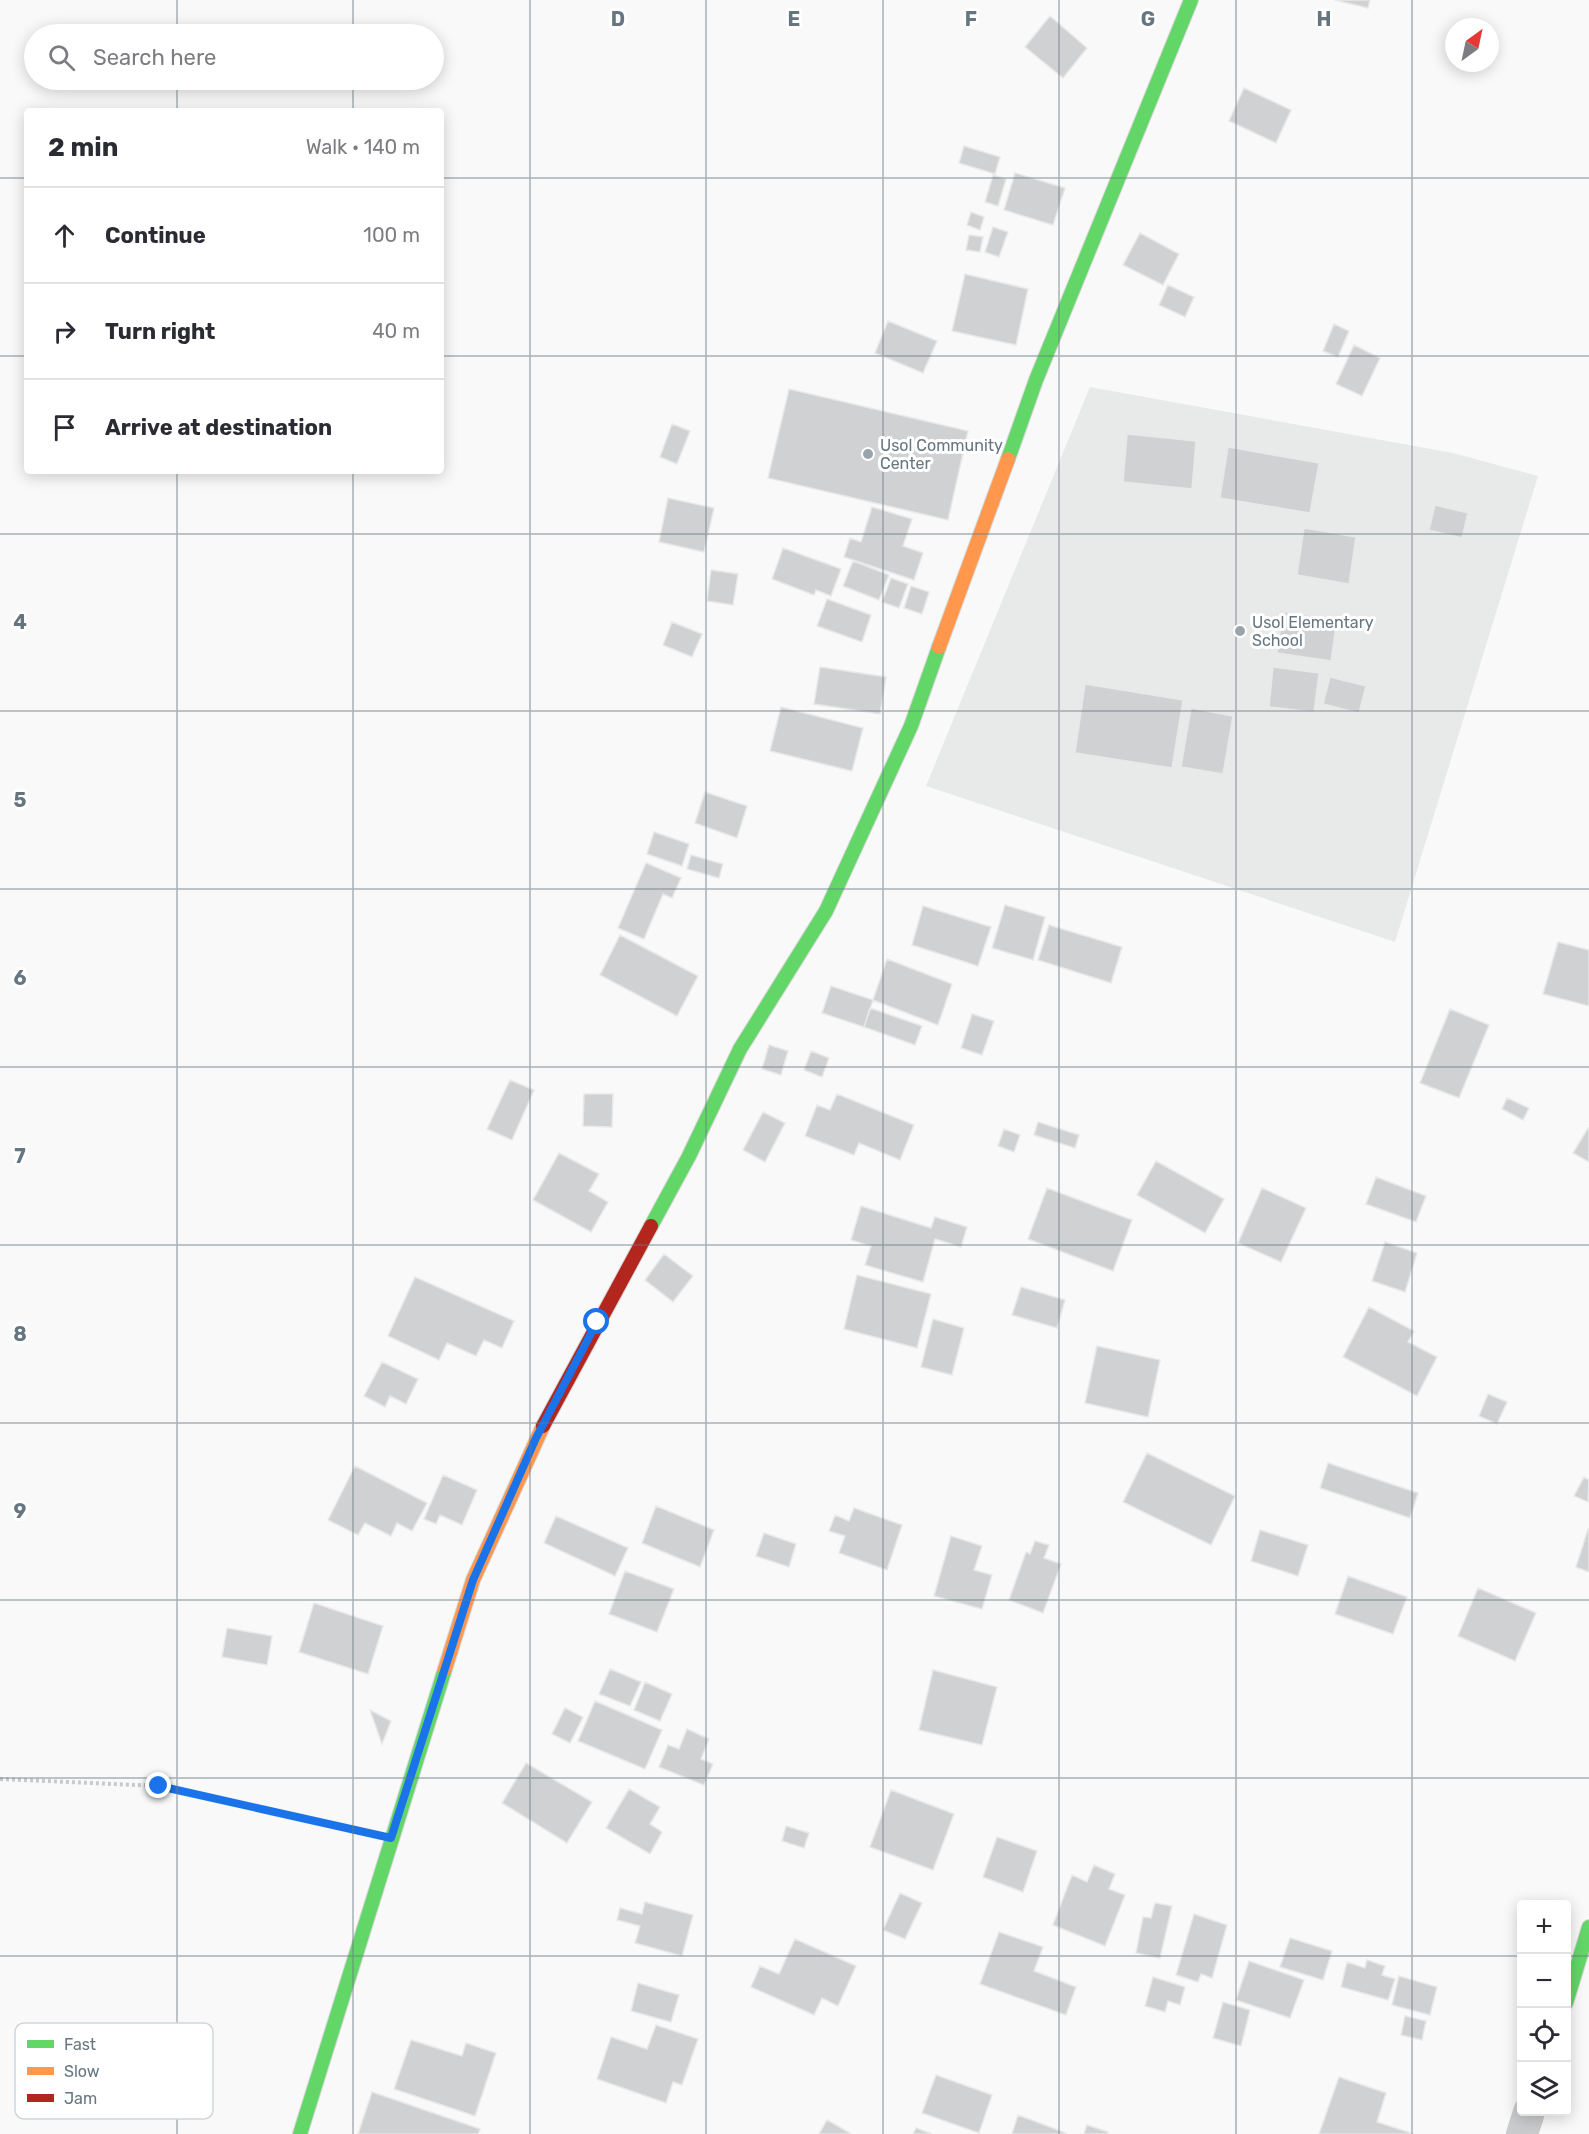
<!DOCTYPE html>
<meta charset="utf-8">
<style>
:root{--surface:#fff;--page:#f7f7f7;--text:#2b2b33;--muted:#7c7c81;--line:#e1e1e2}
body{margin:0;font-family:Rubik,sans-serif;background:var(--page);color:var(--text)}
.controls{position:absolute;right:18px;bottom:18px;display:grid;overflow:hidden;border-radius:6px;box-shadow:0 3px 15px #0003}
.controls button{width:54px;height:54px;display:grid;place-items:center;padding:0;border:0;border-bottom:2px solid var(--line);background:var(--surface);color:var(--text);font:30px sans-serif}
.compass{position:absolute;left:1445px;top:18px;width:54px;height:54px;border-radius:50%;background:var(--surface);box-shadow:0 3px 15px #0003;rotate:33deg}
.stop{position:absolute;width:18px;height:18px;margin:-14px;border:4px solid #1a73e8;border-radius:50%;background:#fff}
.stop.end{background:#1a73e8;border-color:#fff;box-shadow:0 2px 6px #0008}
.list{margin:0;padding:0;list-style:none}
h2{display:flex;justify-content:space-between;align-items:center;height:78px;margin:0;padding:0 24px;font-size:26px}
h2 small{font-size:20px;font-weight:400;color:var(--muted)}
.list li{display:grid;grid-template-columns:39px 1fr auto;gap:18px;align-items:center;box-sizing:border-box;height:96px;padding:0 24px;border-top:2px solid var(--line)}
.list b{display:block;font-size:22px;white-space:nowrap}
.list em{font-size:20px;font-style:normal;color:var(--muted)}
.icon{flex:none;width:33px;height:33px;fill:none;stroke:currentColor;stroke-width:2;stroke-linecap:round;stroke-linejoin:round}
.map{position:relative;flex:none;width:1589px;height:2134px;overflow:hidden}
.search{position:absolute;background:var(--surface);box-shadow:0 3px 15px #0003;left:24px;top:24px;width:420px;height:66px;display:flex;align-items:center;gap:15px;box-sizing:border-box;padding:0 21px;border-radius:33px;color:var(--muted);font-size:22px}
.panel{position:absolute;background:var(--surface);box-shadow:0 3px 15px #0003;left:24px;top:108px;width:420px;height:366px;border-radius:6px}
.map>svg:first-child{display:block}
.built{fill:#e8e9e9}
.building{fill:#cfd1d2;stroke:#e8e8e8;stroke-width:1.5}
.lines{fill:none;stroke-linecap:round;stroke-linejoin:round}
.fast-casing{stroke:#d5d6d7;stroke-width:16}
.slow-casing{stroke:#d5d6d7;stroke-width:16}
.jam-casing{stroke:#d5d6d7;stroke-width:16}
.path{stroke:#c8c9ca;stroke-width:4;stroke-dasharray:3 3;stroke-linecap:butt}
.street{stroke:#cacbcc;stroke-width:32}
.fast{stroke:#63d668;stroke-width:14}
.slow{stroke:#ff974d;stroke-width:14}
.jam{stroke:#b3261e;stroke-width:14}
.route{stroke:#1a73e8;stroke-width:8}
.grid{fill:none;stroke:#667681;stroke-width:1.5;stroke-opacity:0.55}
.poi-dot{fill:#99a4ab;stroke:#fff;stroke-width:2}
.labels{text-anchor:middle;stroke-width:6;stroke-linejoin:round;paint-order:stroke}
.poi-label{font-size:16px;fill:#667681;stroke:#fff;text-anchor:start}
.key{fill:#fff;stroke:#d1d6d9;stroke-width:1.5}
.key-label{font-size:16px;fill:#667681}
.grid-label{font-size:20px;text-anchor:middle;font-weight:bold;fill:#667681;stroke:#fff;stroke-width:6;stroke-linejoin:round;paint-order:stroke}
</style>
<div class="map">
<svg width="1589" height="2134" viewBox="0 0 1589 2134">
<rect width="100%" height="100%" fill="#f9f9f9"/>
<path class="built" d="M1090 387 1453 453 1538 476 1395 942 926 786Z"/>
<path class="building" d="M1335 0H1370L1368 8Z
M1050 16 1087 48 1063 78 1025 47Z
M1244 88 1291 110 1276 143 1229 121Z
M964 146 1000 157 995 174 959 163Z
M1015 173 1065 188 1053 225 1004 210Z
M993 175 1006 179 998 206 985 202Z
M971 212 984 217 980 230 967 225Z
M993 227 1008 232 999 257 985 252Z
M1140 233 1179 254 1163 285 1123 265Z
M969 235 983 237 980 252 966 250Z
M965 274 1028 289 1016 345 952 331Z
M1168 285 1194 297 1185 317 1159 305Z
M888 321 937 341 923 373 875 353Z
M1334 324 1349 331 1338 357 1323 351Z
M1354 345 1380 358 1362 396 1336 384Z
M789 389 968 431 948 520 768 478Z
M672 424 690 431 677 464 660 457Z
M1127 434 1196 441 1192 489 1123 482Z
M1228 447 1319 463 1310 513 1220 498Z
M668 498 714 508 704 552 659 542Z
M1435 505 1468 513 1462 538 1429 530Z
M872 507 912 519 903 546 923 553 914 580 844 557 850 538 861 542Z
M1304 528 1356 537 1349 584 1297 575Z
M783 548 841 569 831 596 816 590 814 595 772 579Z
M853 561 889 575 879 600 843 586Z
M711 570 738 574 733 605 707 601Z
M891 578 908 584 899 608 882 602Z
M911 586 929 592 922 614 904 608Z
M827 599 871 615 862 642 817 626Z
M1283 612 1337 619 1331 661 1277 653Z
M672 622 702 634 692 657 663 645Z
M820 667 886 677 880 714 814 704Z
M1273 667 1319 673 1314 712 1269 707Z
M1330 677 1366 686 1359 713 1323 704Z
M1085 684 1183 700 1172 768 1075 753Z
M781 707 863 728 852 771 770 751Z
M1191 708 1233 716 1223 774 1181 767Z
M705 792 747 806 737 838 695 823Z
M654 832 689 844 682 866 647 854Z
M691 855 723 864 719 878 687 869Z
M646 863 681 878 672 898 663 894 644 939 618 928Z
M1005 905 1045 917 1033 960 992 948Z
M923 906 991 927 978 966 912 945Z
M1049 925 1122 947 1111 983 1038 960Z
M620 935 698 976 677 1016 600 975Z
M1558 942 1589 950V1006L1543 994Z
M887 959 952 984 938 1025 873 1000Z
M831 986 873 1000 864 1027 822 1013Z
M870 1008 922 1026 915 1045 864 1027Z
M1450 1009 1489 1025 1459 1098 1420 1083Z
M972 1014 994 1021 982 1055 961 1048Z
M769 1045 788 1051 781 1075 762 1069Z
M811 1051 829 1058 822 1077 804 1070Z
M510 1080 534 1090 512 1140 487 1129Z
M584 1094H613L612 1127 583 1126Z
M837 1094 914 1125 900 1160 859 1143 854 1155 805 1136 817 1105 830 1110Z
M1507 1098 1529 1108 1523 1120 1502 1109Z
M763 1112 785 1123 765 1162 743 1150Z
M1038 1122 1079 1135 1075 1148 1034 1135Z
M1588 1128H1589V1162L1573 1153Z
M1004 1129 1020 1135 1014 1152 998 1146Z
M559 1153 599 1174 589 1191 608 1202 591 1232 533 1200Z
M1156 1161 1224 1199 1205 1233 1137 1195Z
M1376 1177 1426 1196 1416 1222 1366 1204Z
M1047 1188 1132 1220 1113 1271 1028 1239Z
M1262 1188 1306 1208 1281 1262 1238 1243Z
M861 1206 931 1228 935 1217 967 1227 961 1247 935 1239 923 1282 865 1265 871 1246 851 1240Z
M1385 1242 1417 1253 1405 1292 1372 1281Z
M664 1254 693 1276 673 1302 645 1280Z
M857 1275 931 1294 917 1348 844 1329Z
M415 1277 514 1321 502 1348 484 1340 476 1356 447 1343 439 1360 388 1336Z
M1021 1287 1065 1300 1057 1328 1012 1315Z
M1369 1307 1414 1331 1408 1342 1437 1357 1417 1396 1343 1357Z
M933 1319 964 1328 952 1375 921 1367Z
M1097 1346 1160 1360 1148 1417 1085 1403Z
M382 1362 418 1379 406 1404 390 1396 385 1407 364 1396Z
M1488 1394 1507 1402 1497 1424 1479 1416Z
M1147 1453 1235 1496 1211 1545 1123 1502Z
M1328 1463 1418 1493 1410 1518 1320 1488Z
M355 1466 427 1503 412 1531 397 1523 391 1536 365 1523 358 1535 328 1520Z
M443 1475 477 1490 462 1525 440 1515 436 1524 424 1519Z
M1584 1477 1589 1480 1588 1502 1574 1496Z
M656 1506 714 1530 700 1567 642 1543Z
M854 1508 902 1525 887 1570 839 1553 845 1536 829 1531 835 1515 849 1521Z
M556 1516 628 1548 615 1576 544 1543Z
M1588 1529H1589V1572L1576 1567Z
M1260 1530 1308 1545 1298 1576 1251 1561Z
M764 1533 796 1544 789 1567 756 1556Z
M951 1536 982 1546 974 1570 992 1575 982 1609 934 1596Z
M1035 1541 1049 1545 1044 1558 1061 1564 1043 1613 1009 1600 1026 1552 1030 1554Z
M625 1571 674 1589 657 1632 609 1614Z
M1348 1576 1407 1597 1393 1634 1335 1614Z
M1478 1588 1536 1613 1515 1661 1458 1636Z
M314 1603 383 1626 368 1674 299 1652Z
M227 1628 272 1636 267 1665 222 1657Z
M610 1669 641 1682 630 1706 599 1694Z
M933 1670 997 1687 982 1745 919 1730Z
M645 1682 672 1694 660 1721 634 1710Z
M595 1701 662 1730 645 1769 578 1741Z
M565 1708 583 1717 570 1743 552 1734Z
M370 1710 391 1721 382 1744Z
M687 1729 709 1739 701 1759 713 1764 704 1785 659 1767 668 1745 679 1749Z
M526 1763 592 1802 567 1843 502 1803Z
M629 1789 660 1807 650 1824 662 1832 650 1854 606 1828Z
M891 1790 954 1814 933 1870 870 1847Z
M786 1826 809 1833 804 1848 782 1841Z
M997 1837 1037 1851 1023 1892 983 1877Z
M1094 1865 1115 1874 1109 1889 1125 1895 1105 1946 1053 1925 1072 1875 1087 1882Z
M900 1893 922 1903 905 1939 883 1930Z
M645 1902 693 1915 682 1956 635 1943 640 1926 617 1920 620 1908 642 1914Z
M1155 1903 1172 1906 1160 1958 1136 1953 1143 1917 1151 1918Z
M1194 1914 1227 1925 1212 1978 1201 1974 1198 1982 1176 1975Z
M999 1932 1043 1947 1034 1971 1076 1987 1066 2015 980 1984Z
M1290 1938 1332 1951 1323 1980 1280 1967Z
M795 1939 856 1966 838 2006 822 1998 814 2015 751 1987 760 1966 779 1974Z
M1367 1960 1385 1966 1382 1975 1395 1979 1388 2000 1341 1987 1347 1962 1365 1968Z
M1249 1961 1304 1980 1290 2018 1236 2000Z
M1399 1976 1437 1987 1430 2015 1392 2005Z
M1153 1977 1185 1987 1180 2005 1168 2001 1165 2012 1145 2006Z
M638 1983 679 1995 671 2022 631 2011Z
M1223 2002 1250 2010 1241 2046 1213 2038Z
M1405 2016 1426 2021 1422 2040 1401 2035Z
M656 2025 698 2039 682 2085 673 2082 666 2103 597 2079 611 2037 647 2049Z
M411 2040 462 2056 466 2043 496 2053 475 2116 394 2089Z
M936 2075 992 2095 979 2133 922 2113Z
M1339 2077 1386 2093 1377 2122 1414 2134H1319Z
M372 2092 480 2129 478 2134H358Z
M1018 2115 1066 2133V2134H1012Z
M827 2120 850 2133 849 2134H819Z
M1087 2125 1108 2132 1107 2134H1084Z
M916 2128 932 2134H913Z"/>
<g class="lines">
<g class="fast-casing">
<path id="fast" d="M1008 459 1036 380 1191 0
M651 1226 689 1156 740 1049 826 911 911 726 939 647
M1566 2003 1589 1927
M300 2134 445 1669"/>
</g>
<g class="slow-casing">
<path id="slow" d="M939 647 1008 459
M445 1669 473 1580 543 1426"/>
</g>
<g class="jam-casing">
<path id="jam" d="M543 1426 651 1226"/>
</g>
<path class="path" d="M0 1779 159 1786 358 1830"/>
<path class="street" d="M1522 2134 1529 2112"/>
<use href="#fast" class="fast"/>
<use href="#slow" class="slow"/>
<use href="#jam" class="jam"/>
</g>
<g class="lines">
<path class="route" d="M159 1786 391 1838 473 1580 536 1438 597 1322"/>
</g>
<path class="grid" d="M177 0V34M353 0V34M530 0V2134M706 0V2134M883 0V2134M1059 0V2134M1236 0V2134M1412 0V2134M177 80V111M353 80V111M0 178H27M441 178H1589M0 356H27M441 356H1589M177 471V2134M353 471V2134M0 534H1589M0 711H1589M0 889H1589M0 1067H1589M0 1245H1589M0 1423H1589M0 1600H1589M0 1778H1589M0 1956H1522M1566 1956H1589"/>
<g class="poi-dot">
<circle cx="868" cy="454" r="6"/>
<circle cx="1240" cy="631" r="6"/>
</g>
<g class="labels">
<g class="poi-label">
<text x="880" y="451">Usol Community<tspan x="880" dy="18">Center</tspan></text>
<text x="1252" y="628">Usol Elementary<tspan x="1252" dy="18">School</tspan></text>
</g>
</g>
<rect x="15" y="2023" width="198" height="96" rx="9" class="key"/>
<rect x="27" y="2040" width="27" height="8" fill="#63d668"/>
<rect x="27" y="2067" width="27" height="8" fill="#ff974d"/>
<rect x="27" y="2094" width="27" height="8" fill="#b3261e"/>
<g class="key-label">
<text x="64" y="2050">Fast</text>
<text x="64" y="2077">Slow</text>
<text x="64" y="2104">Jam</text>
</g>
<g class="grid-label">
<text x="618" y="26">D</text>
<text x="794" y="26">E</text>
<text x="971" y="26">F</text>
<text x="1148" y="26">G</text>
<text x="1324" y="26">H</text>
<text x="20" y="629">4</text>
<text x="20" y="807">5</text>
<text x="20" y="985">6</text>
<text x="20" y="1163">7</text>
<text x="20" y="1341">8</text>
<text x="20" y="1518">9</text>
</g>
</svg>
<div class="controls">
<button>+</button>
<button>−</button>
<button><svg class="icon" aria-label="locate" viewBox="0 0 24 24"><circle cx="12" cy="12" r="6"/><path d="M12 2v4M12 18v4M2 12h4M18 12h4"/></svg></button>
<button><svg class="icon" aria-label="layers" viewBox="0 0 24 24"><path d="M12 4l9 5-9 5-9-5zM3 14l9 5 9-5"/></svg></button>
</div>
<svg class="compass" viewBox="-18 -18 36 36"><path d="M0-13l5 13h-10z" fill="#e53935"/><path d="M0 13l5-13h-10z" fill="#7c7c81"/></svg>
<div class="stop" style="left:597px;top:1322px"></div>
<div class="stop end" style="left:159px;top:1786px"></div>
<div class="search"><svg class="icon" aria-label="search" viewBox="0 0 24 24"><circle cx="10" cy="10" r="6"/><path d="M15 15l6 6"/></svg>Search here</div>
<section class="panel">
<h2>2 min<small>Walk · 140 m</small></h2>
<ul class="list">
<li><svg class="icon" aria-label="ahead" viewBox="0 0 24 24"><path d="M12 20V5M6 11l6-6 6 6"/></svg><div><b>Continue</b></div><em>100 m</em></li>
<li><svg class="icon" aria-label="right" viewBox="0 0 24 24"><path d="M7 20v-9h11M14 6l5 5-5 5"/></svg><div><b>Turn right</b></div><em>40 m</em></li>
<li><svg class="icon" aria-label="arrive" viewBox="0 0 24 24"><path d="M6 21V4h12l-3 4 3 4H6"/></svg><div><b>Arrive at destination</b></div></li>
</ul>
</section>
</div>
